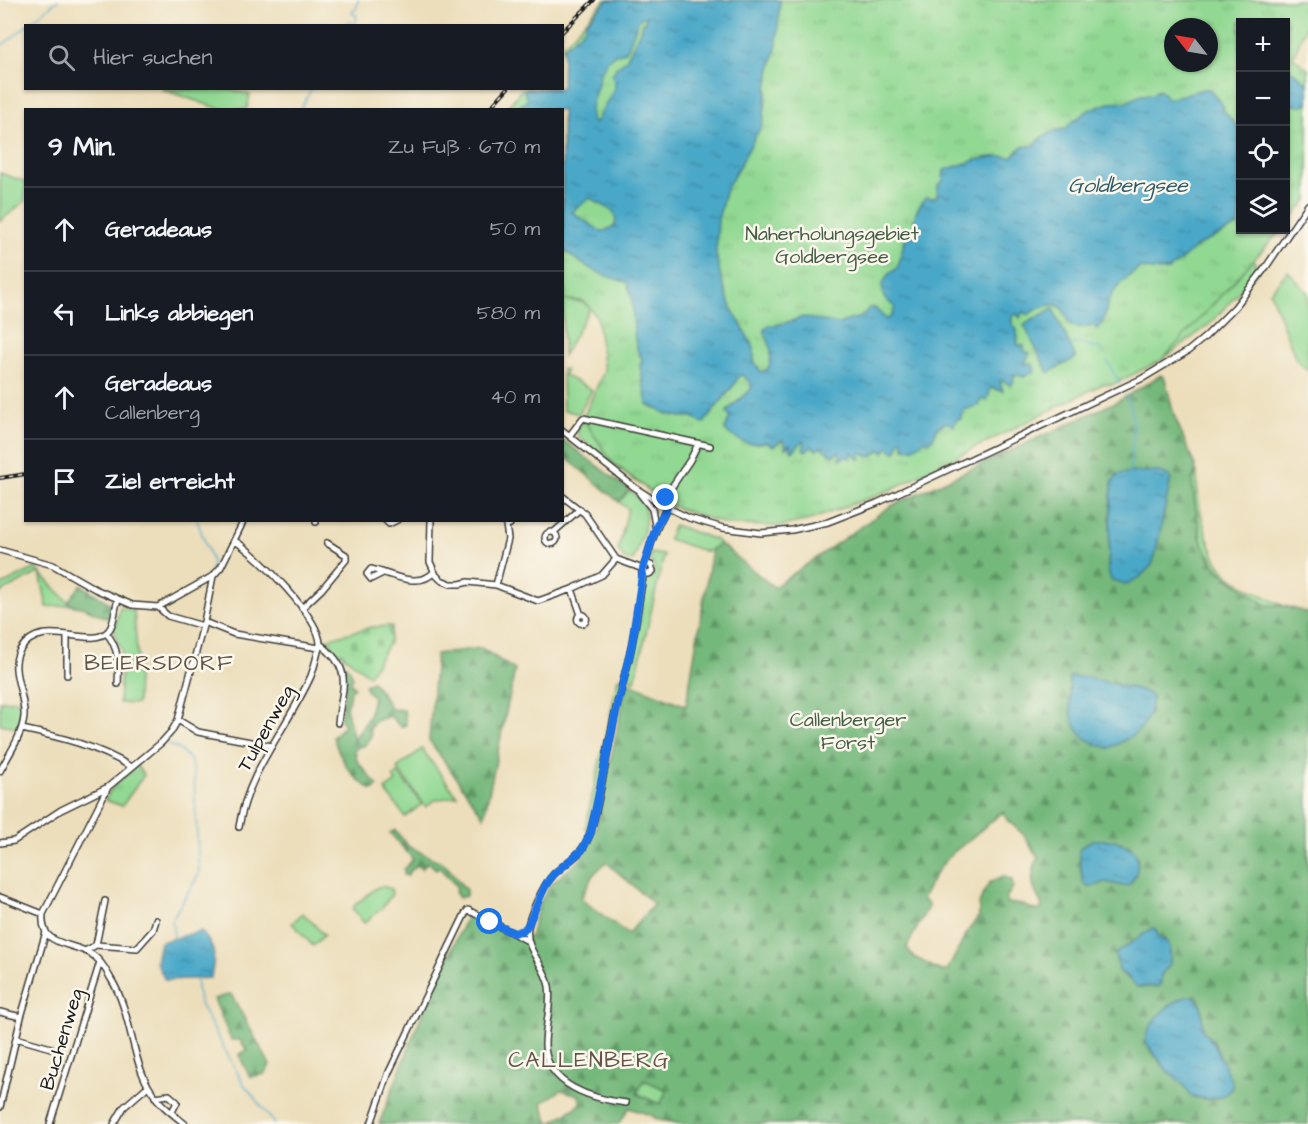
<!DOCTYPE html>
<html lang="de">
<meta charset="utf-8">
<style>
:root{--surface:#171b24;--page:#20242c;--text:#f1f3f6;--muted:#9ea1a6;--line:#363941}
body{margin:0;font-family:"Architects Daughter",sans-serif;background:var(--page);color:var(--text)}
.controls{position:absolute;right:18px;top:18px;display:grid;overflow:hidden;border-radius:0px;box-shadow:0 2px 4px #0004}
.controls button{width:54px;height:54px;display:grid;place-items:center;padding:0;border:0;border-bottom:2px solid var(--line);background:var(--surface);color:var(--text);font:30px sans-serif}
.compass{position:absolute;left:1164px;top:18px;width:54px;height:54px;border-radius:50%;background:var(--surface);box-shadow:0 2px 4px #0004;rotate:301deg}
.stop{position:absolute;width:18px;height:18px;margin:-14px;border:4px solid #1a73e8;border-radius:50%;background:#fff}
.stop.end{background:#1a73e8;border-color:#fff;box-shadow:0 2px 6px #0008}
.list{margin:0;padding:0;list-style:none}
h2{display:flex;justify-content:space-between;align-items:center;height:78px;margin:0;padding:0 24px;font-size:26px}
h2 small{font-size:20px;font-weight:400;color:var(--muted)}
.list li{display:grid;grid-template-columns:39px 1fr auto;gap:18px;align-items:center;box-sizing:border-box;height:84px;padding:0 24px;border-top:2px solid var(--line)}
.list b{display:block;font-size:22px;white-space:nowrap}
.list p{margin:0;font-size:20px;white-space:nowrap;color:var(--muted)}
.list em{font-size:20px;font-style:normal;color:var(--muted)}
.icon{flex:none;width:33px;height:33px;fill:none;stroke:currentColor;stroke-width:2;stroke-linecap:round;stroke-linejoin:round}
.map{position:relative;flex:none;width:1308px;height:1124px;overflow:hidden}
.search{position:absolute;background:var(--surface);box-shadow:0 2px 4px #0004;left:24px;top:24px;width:540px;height:66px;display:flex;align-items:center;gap:15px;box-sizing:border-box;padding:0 21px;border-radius:0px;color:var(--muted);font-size:22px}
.panel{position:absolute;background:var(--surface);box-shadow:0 2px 4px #0004;left:24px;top:108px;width:540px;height:414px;border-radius:0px}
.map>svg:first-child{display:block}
.grass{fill:#91d892;stroke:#567a57;stroke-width:1.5}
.forest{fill:url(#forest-firs);stroke:#486a4c;stroke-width:1.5;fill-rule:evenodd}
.cemetery{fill:url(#cemetery-stones);stroke:#567a57;stroke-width:1.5}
.park{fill:url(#park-tufts);stroke:#567a57;stroke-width:1.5;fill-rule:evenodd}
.water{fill:url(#water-ripples);stroke:#326272;stroke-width:1.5;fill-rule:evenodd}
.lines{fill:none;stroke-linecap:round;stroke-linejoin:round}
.stream{stroke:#48a7c7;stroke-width:1.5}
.minor-casing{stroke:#3b3934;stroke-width:8}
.minor{stroke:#fff;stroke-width:5}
.rail-casing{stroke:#1c1c1c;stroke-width:4}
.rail{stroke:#fbf7ec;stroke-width:1.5;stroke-dasharray:4.5;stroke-linecap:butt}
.route{stroke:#1a73e8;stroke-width:8}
.labels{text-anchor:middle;stroke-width:5;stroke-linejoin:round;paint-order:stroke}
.park-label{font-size:20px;fill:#455e45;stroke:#fbf7ec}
.street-label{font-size:20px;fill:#1c1c1c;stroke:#fbf7ec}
.water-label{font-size:21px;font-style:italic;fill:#305b69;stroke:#fbf7ec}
.quarter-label{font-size:22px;letter-spacing:1.5px;fill:#625445;stroke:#fbf7ec}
</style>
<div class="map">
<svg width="1308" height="1124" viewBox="0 0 1308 1124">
<defs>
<pattern id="forest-firs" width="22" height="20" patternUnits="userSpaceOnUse" patternTransform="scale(1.5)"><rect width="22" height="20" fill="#74b87c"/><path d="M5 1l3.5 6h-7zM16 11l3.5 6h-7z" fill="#5e9565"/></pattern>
<pattern id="cemetery-stones" width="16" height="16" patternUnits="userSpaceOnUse" patternTransform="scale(1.5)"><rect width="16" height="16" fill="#91d892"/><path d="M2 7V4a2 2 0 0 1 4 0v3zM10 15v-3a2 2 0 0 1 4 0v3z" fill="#7cb97d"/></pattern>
<pattern id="park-tufts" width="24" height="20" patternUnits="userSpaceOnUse" patternTransform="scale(1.5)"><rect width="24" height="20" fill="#91d892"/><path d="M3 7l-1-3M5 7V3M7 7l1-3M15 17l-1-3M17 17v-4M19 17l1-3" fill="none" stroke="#7cb97d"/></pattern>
<pattern id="water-ripples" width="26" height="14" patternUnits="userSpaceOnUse" patternTransform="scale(1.5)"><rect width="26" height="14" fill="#48a7c7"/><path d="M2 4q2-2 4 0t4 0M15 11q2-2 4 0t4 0" fill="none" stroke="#3b87a1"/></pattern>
</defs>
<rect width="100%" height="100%" fill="#fbf7ec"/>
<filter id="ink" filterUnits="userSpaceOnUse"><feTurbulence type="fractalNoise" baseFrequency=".0167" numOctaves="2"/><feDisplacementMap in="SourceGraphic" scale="12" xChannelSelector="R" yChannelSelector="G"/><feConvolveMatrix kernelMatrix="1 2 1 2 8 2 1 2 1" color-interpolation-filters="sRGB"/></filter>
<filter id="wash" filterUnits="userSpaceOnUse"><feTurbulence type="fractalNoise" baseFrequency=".008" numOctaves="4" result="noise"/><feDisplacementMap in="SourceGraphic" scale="24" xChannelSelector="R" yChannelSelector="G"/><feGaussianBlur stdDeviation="1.35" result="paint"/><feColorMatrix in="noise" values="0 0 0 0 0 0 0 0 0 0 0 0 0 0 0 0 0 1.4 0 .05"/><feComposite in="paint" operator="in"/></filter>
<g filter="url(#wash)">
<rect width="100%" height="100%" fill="#ecdebb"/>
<path class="grass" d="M161 89H230L250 95 247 109H220Z
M0 173 26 182 25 201 0 221Z
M1245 237 1258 271 1210 324 1162 360Z
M1288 271 1308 293V371L1296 359 1270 292Z
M563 300 582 302 590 308 563 356Z
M562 369 566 370 564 375 592 390 579 414 563 410Z
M584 420 658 496 629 477 579 437 577 431Z
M1197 471C1196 499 1206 552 1226 572 1241 587 1264 595 1282 605L1271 606 1266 605 1218 569 1202 544 1192 482Z
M629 490C634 494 640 498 643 504 651 520 639 545 633 561L624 559 618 550 628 509 619 502Z
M674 525 716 540 720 544 707 552 668 539Z
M651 553 664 555 635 681 628 677 639 626 644 579 653 576C655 569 655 566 650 560Z
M36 568 68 602 71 605 47 607 40 572 0 593V586Z
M120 607 134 611 138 665 137 704 119 703 122 651 114 630Z
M618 678H620L622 681 589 829H585Z
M21 700 20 728 0 724V701Z
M422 749 457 796 435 800 426 807 397 768Z
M398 773 422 804 405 817 385 790 396 782 393 777Z
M382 886 391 889 392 894 382 908 364 923 353 909 355 905 376 888Z
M303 913 324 935 313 946 292 923Z
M644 1079 667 1090 660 1105 637 1093Z"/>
<path class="forest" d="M1161 375 1165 379 1174 415 1196 468 1192 482 1200 537 1211 561 1218 570 1266 605 1286 606 1308 613V1124H681L659 1120 650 1115 629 1108 619 1124H550L581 1104 579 1095 561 1090 542 1103 549 1124H379L423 1011 467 916 473 915 523 939 530 937 539 905 550 885 580 860 596 828 627 682 686 706 712 549 720 544 774 587 891 506 1120 400ZM1118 474 1160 528 1156 552 1108 570 1112 483ZM1070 677H1085L1144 691 1152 697 1150 713 1109 748 1095 744 1081 735ZM1003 812 1007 820 1023 834 1038 858C1033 866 1031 879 1034 888 1036 896 1041 899 1042 908L1037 911 1023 905 1008 903 1006 898 1013 887 1012 880 1003 876 990 882 983 893 979 905V916L968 931 947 971H941L912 956 907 947 929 905 922 899 936 873 948 857ZM1120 842 1132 849 1138 859 1123 886 1106 882 1088 887 1081 873 1080 863ZM606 862 654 904 628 934 581 899 593 875ZM1156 930 1158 936 1167 942 1170 947V964L1161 975V982L1156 987C1150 986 1146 988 1141 987 1132 985 1128 977 1120 972L1115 954 1148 931ZM1180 999 1199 1000 1201 1004 1203 1031 1211 1040 1233 1085C1224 1101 1207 1101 1191 1096L1184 1085 1167 1071 1149 1048 1148 1032 1157 1016ZM644 1080 667 1090 660 1104 637 1094Z
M562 439 629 490 619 502 563 455Z
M81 585 111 604 109 619 85 608 71 605 68 602Z
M481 648 515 670 484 817 429 740 436 654Z
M342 662 349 668 353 678 350 681 354 687 350 691 349 699 346 707 354 740 369 716 373 696 366 690 365 685 372 681 383 695 391 709 404 710 406 725 401 727 390 716 375 721 370 728 371 736 364 746 357 747 355 751 357 761 378 786 372 790C351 778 341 760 333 737L344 725 340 719 346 685Z
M395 830 409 847 445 864 466 890V896L459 898 455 892 457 887 439 867 436 869 428 862 421 869 417 865 408 873V876L404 875V869L413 859 390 833Z
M231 994 270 1065 265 1074 250 1077 239 1055 247 1050 240 1040H231L214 999Z"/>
<path class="cemetery" d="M392 626 389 643 369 675 340 653 327 647 326 639 372 627Z"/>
<path class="park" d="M605 0H1308V21L1293 57 1308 69V199L1286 225V22H1240V230H1281L1162 360 1112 385 1103 384 890 490 810 520 781 526 728 525 668 505 612 462 583 418 604 371 597 317 584 301 563 300 562 110H505L522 89 562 88 563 45ZM1173 27H1209V63H1173Z
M136 765 144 775 122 806 105 800 112 788Z"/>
<path class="water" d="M608 0H780L777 44 768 81 763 123 725 192 718 220 716 254 721 278 730 305 754 348V361L761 372 768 369C774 355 770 344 764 330L767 326 782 324 803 317 838 324 852 319 859 318 870 308H875L886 319 891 317 895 307 884 298 882 285 890 272 895 270 898 266 907 232 911 233 914 229C912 217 918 206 926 197L933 198 937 196 938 185 943 181 944 170C965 164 990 153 1012 157L1022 146H1033C1042 136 1051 130 1065 129L1073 121 1089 110 1109 103 1127 102 1141 95 1153 94 1158 90 1162 92 1168 99 1203 89H1210L1224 107 1222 108 1240 130V225L1199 245 1169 270 1158 271 1140 268C1127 276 1113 289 1108 303 1104 314 1106 322 1097 329L1093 325C1054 337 1076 301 1049 305 1041 306 1034 312 1027 315L1025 312 1022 313 1020 318 1017 314 1012 316V323L1017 330 1018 345 1024 346V351L1030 353 1025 363 1033 364 1035 371 1024 377 1013 374 1014 381 1011 386 1002 380 1000 382 1003 391 991 388 987 401 984 399 979 402 980 405 964 410 961 419H957L954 426 947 422 938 427C934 433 936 439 928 442L925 440C917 446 915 450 904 448L903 440 901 439 896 453 889 448 886 449 884 453 881 450C871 454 874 461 861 452L859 455 861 459H858L852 452 851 459 846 456 841 460 839 451 833 456 821 447 816 450 812 446 806 451 803 449 805 444 803 441 793 451 791 450 790 444 785 449V442L782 440 773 446 767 442C747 446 740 442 725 431L730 416 727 414 728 410 751 389V383L742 375 739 376 734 385 704 423H701L693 417H681L667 414 647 404 640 366 642 359C628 337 638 307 627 282 603 277 581 265 563 249L562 110 517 109 528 99 524 92 526 89 562 88 563 48 585 28 586 22ZM647 16 626 60 617 67 612 75 615 85 614 89 595 123 592 122C587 103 599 90 600 72L603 69 606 62 615 54 623 53 628 48 639 19ZM590 198 613 211 616 218 615 226 602 232 572 212Z
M1286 68 1294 72 1308 83V102C1301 109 1293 105 1286 101Z
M1053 308 1076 358 1048 373 1024 325Z
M1135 472C1146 472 1163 469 1171 478L1156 552 1152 565 1139 578 1126 584 1111 580 1108 570 1112 483 1118 474Z
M1069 677H1085L1144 691 1152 697C1149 729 1136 735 1109 748 1066 738 1071 713 1069 677Z
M1092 840H1115L1134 850C1140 863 1139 873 1129 885L1123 886 1106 882 1092 887 1086 886 1083 882 1079 851 1081 847Z
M1153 928 1156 929 1158 936 1167 942 1170 947V964L1161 975 1160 986 1137 987 1127 976 1120 972 1115 954Z
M201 931C217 950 215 954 211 978L165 980 156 962 160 942Z
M1188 996H1194L1201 1004 1203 1031 1214 1043 1233 1085C1225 1101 1207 1101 1191 1096L1184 1085 1167 1071 1145 1041C1150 1019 1167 1004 1188 996Z"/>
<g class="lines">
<path class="stream" d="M26 26 58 0
M340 26 350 22 355 25 357 16 352 13 357 7 358 0
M0 47 25 27
M1238 87 1240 85
M300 110 312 88
M1069 344H1083L1100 348 1103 353
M1107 361 1120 384
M1126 395C1138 418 1132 448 1129 473
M197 520 212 562 211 572
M167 744 177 748 190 759 194 775 199 874 172 919 174 937
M196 980 199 1002 218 1037 243 1083 275 1124"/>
</g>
</g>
<g filter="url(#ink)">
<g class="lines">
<g class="minor-casing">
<path id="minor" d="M562 430 634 487 662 505 689 518 723 528 761 533 792 530 828 522 877 503 1143 378 1188 351 1205 337 1235 307 1266 267 1308 205
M570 435 583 418 710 446
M640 494 652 509 655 525
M562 496 585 514 616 559 643 569
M667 508V494L690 460 698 444
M385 520 389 524 397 520
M431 520 430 562 436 575 441 580 451 584H460L468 582 496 585 538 601 572 589 602 575 616 559
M502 520 506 525 510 524 511 520
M316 522V520
M545 538a6 6 0 1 1 12 0a6 6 0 1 1-12 0Z
M554 532 580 509
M235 541C257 554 320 618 320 644 354 670 342 686 338 723
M0 550 53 565 95 589 132 605 158 607 213 576 221 567 244 520
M383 573 371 579 367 574 371 569C390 573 418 590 434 572
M642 573 649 574 653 571 651 565 645 563
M496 585 508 539 506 525
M572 589 581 615
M158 607 168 616 203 626
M302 608 322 589 346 560V555L327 543
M577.5 619a4.5 4.5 0 1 1 9 0a4.5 4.5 0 1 1-9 0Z
M204 622 234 634 319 648
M106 633C119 646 119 667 118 684
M67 636V675
M178 720 198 732 272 746
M22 729C60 737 98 746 131 767
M0 771C9 754 22 736 24 717 26 694 8 670 20 650 43 614 91 652 109 630 115 623 114 609 118 600
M239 827C248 770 288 727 311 676 315 665 317 655 320 644
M0 843 14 841 61 810 106 788
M0 897 43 914
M96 945 105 901
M85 951 96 945 137 948 153 930 156 920
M0 1012 21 1017
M16 1038 51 1048
M155 1097 169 1095 177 1102 172 1112
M626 1103C593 1099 546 1086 545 1045 545 1025 552 1005 549 986 545 964 524 950 528 927 530 913 544 884 554 874 571 858 584 855 591 830 602 792 606 753 615 714 620 690 628 667 632 643 642 595 641 552 667 508
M0 1107 21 1017 46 932
M50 1124 100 962
M114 1124 124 1107 148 1086
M185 1124C173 1114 160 1105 152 1092 131 1062 132 1012 111 979 106 970 100 959 91 954 71 941 40 948 43 914L108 787 161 743 171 732 178 720 204 622 213 576
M371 1124 389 1072 465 914 468 910 528 941"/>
</g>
<use href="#minor" class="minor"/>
<g class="rail-casing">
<path id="rail" d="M562 32 594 0
M488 110 508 88
M0 478 26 474"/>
</g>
<use href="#rail" class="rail"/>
</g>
</g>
<g class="lines" filter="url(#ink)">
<path class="route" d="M490 922 514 933 524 930 528 925 546 884 554 874 582 850 591 832 615 716 632 644 643 569 656 527 667 508 666 498"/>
</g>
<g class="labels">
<g class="park-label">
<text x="832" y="240">Naherholungsgebiet<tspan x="832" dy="23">Goldbergsee</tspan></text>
<text x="848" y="726">Callenberger<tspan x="848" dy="23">Forst</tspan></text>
</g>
<g class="street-label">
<text transform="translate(265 728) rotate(-61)" y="7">Tulpenweg</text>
<text transform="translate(61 1039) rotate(-73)" y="7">Buchenweg</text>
</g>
<g class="water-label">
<text x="1128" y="192">Goldbergsee</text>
</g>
<g class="quarter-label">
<text x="159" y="670">BEIERSDORF</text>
<text x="589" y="1067">CALLENBERG</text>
</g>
</g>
</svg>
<div class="controls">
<button>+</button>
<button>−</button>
<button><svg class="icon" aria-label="locate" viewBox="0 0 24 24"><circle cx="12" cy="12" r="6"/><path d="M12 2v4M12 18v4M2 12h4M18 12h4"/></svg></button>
<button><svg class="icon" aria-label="layers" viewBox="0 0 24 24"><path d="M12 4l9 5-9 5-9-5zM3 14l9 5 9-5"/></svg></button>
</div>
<svg class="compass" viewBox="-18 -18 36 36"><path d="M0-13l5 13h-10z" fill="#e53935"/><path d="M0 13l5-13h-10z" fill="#9ea1a6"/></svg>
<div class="stop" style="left:490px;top:922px"></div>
<div class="stop end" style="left:666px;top:498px"></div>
<div class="search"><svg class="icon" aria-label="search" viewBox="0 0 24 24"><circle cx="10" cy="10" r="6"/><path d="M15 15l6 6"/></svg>Hier suchen</div>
<section class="panel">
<h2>9 Min.<small>Zu Fuß · 670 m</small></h2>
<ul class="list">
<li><svg class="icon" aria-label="ahead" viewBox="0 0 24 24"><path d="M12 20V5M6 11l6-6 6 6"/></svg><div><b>Geradeaus</b></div><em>50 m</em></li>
<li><svg class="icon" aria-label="left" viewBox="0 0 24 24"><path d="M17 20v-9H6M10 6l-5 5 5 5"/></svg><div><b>Links abbiegen</b></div><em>580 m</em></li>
<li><svg class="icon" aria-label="ahead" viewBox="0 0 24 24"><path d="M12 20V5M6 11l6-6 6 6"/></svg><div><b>Geradeaus</b><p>Callenberg</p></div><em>40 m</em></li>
<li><svg class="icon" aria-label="arrive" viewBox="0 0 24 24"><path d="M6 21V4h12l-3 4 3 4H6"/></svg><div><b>Ziel erreicht</b></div></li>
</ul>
</section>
</div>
